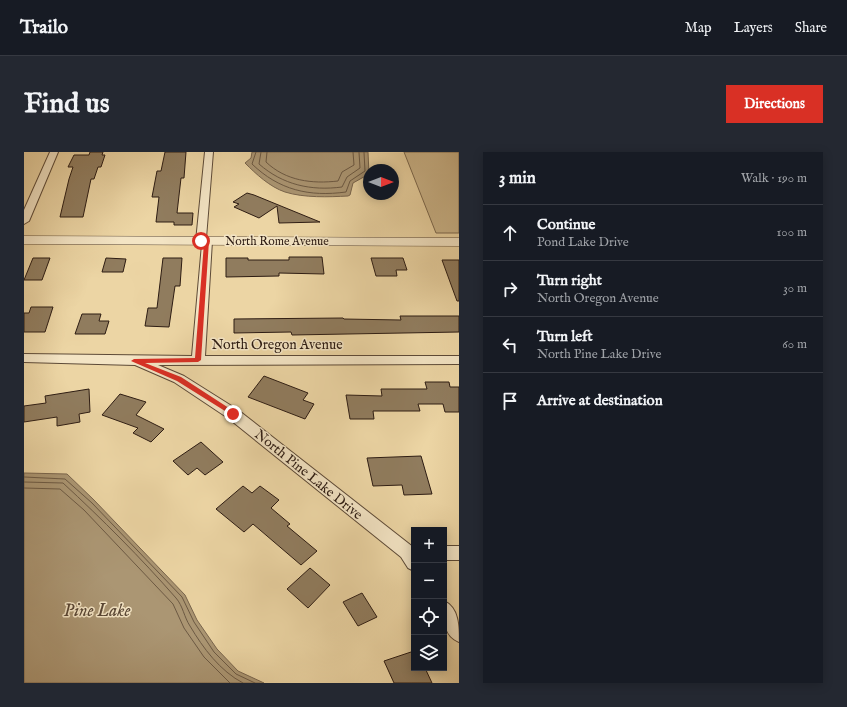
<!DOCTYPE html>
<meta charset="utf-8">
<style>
:root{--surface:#171b24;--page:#242831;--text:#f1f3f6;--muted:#9ea1a6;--line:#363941;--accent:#d93025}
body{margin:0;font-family:"IM FELL English",serif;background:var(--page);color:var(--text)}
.controls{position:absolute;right:12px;bottom:12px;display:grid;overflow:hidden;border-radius:0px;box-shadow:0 2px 10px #0003}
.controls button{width:36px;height:36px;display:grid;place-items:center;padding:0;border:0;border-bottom:1px solid var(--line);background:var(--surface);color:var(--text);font:20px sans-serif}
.compass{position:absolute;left:339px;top:12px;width:36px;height:36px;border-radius:50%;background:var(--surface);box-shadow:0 2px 10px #0003;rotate:90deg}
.stop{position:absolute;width:12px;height:12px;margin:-9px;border:3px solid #d93025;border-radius:50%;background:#fff}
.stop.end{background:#d93025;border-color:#fff;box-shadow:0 1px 4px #0008}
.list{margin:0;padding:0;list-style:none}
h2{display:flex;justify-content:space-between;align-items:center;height:52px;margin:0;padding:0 16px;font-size:17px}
h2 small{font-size:13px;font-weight:400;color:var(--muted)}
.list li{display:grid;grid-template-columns:26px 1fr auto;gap:12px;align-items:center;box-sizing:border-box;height:56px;padding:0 16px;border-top:1px solid var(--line)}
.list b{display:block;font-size:15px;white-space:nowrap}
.list p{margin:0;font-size:13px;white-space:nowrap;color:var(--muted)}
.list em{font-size:13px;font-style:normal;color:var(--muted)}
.icon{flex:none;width:22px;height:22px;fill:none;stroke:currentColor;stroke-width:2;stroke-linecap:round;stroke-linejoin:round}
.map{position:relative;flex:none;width:435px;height:531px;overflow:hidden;border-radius:0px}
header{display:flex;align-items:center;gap:24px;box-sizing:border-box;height:56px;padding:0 20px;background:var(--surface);border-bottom:1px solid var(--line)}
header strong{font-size:19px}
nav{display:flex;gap:22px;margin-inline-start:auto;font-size:14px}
.intro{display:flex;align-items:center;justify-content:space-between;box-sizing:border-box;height:96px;padding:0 24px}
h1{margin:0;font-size:28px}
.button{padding:10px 18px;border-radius:0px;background:var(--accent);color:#fff;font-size:14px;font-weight:700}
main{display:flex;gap:24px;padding:0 24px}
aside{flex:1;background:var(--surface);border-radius:0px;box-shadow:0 2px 10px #0003}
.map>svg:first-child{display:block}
.green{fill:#ccb68b;stroke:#7c694f}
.water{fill:#ab9673;stroke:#79654d}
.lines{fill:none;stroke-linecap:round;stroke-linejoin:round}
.shore{stroke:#6c5943;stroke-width:1}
.building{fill:#907c5e;stroke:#2d1c13}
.minor-casing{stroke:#5d4a37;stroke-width:2}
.tertiary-casing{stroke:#5d4a37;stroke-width:1}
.minor{fill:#f3e4c4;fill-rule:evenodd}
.tertiary{fill:#f3e4c4;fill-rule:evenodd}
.route{fill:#d93025}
.labels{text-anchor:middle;stroke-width:3;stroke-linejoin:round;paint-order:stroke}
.far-street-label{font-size:12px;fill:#2d1c13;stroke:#f3e4c4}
.street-label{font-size:14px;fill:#2d1c13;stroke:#f3e4c4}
.near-water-label{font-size:18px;font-style:italic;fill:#594735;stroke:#f3e4c4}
</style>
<header>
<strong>Trailo</strong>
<nav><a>Map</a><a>Layers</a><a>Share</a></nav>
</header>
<div class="intro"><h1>Find us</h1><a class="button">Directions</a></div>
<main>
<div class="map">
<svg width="435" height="531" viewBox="0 0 435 531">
<rect width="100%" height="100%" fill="#ecd5a4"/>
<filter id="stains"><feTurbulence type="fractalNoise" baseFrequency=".005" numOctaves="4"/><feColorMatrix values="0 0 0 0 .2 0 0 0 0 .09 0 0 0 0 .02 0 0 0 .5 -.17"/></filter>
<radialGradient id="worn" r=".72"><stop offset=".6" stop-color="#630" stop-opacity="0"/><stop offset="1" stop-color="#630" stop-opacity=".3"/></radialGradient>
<path class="green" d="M380 0H435V81H412Z"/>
<path class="water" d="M228 0H344L345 22 329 31 326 43 324 44C305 45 280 46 261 40 246 35 232 22 221 11L227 6Z
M0 321 43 322 70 348 161 443 173 468 193 497 214 519 240 531H0Z"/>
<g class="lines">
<path class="shore" d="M232 0 228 12C255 38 285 45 322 40L326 29 341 19 340 0
M237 0 235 12C259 33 287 39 318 35L323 25 336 16 335 0
M243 0 242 10C262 29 288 32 314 29L318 20 330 13 329 0
M0 325 41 327 68 351 158 445 170 470 190 500 212 522 231 531
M0 330 39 331C78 367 117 406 152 446 159 454 160 465 166 474 179 496 196 519 219 531
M0 336 36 337 60 358 149 452 160 476 180 505 206 531"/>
</g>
<path class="building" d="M66 0H79L78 3H81L77 15H74L70 27H67L59 65H36L45 27 49 15H44L50 3H65Z
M141 0H162L160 26H157L153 61H169L168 73H150V70H132L135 45H128L133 19H137Z
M223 41 230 43 296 70 255 71 253 54 235 66 210 55 215 52 209 50Z
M265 105H298L300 122 255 121V124L202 125V106H224V108H265Z
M9 106H26L18 128H0Z
M82 106 102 107 99 120H78Z
M139 106H158L156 134H151L145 175 121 174 124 156H133Z
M347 106H379L383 118H372L373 124H352Z
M418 108H435V149H433Z
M7 155H29L21 180H0V161H5Z
M58 162H77L75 169H85L81 182H51Z
M376 164H435V180L268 183 267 180 210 181V167L319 166 320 167 377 168Z
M240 224 284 241 279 248 290 252 281 267 224 245Z
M401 230H425L426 235H435V260H421L419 252H394L396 259H349L350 267H326L322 243 358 244 357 237H403Z
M65 237 66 260 55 262 56 270 33 274V265L0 270V254L22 251 21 244Z
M96 242 122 250 112 263 140 277 127 290 109 281 114 276 78 263Z
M177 290 199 310 181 323 173 316 164 323 149 309Z
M397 304 408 342 380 343 378 333 349 334 343 306Z
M219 334 228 341 236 334 255 348 247 356 266 372 263 374 293 399 277 413 229 372 220 380 192 357Z
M286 416 306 433 284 456 263 437Z
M338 441 353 465 334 474 319 450Z
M390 499V516H401L408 531H370L360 509Z"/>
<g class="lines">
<g class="minor-casing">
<path id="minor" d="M26 0H34L5 69 0 72V58Z
M181 0H189L182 86 187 87 188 89 181 204H435V212L134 213 160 224 214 258 389 395 390 419 384 416 377 405 204 266 150 230 111 213 0 210V202L168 204 178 92 173 91 172 89Z
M420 394H435V408H420Z
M420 449C435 456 435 474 435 490 418 483 420 465 420 449Z"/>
</g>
<g class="tertiary-casing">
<path id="tertiary" d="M0 84 435 86V94L0 92Z"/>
</g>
<use href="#minor" class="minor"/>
<use href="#tertiary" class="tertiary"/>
</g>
<path class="route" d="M177 88 185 89 177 208 174 210 121 211 157 225 211 260V264H209L153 229 107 209 110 207 171 206 180 91 175 90Z"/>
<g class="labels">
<g class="far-street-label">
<text x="253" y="93">North Rome Avenue</text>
</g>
<g class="street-label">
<text x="253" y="197">North Oregon Avenue</text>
<text transform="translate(285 322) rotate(39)" y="5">North Pine Lake Drive</text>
</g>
<g class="near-water-label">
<text x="73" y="464">Pine Lake</text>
</g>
</g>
<rect width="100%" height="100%" filter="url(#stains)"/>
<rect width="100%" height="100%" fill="url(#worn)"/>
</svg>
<div class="controls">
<button>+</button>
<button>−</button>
<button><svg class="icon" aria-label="locate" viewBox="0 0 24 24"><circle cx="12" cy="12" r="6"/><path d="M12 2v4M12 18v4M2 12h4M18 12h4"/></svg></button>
<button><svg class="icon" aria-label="layers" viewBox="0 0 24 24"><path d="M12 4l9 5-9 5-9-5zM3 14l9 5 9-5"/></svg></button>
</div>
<svg class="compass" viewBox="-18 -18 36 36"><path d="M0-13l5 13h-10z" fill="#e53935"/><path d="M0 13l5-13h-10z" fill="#9ea1a6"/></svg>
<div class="stop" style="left:177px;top:89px"></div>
<div class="stop end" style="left:209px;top:262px"></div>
</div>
<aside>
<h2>3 min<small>Walk · 190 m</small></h2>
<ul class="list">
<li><svg class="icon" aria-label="ahead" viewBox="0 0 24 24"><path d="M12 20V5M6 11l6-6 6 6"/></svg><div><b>Continue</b><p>Pond Lake Drive</p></div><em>100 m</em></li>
<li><svg class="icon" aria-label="right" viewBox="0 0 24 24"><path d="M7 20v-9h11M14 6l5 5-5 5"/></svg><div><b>Turn right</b><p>North Oregon Avenue</p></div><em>30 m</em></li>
<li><svg class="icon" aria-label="left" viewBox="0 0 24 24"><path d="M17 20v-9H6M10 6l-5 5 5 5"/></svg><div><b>Turn left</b><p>North Pine Lake Drive</p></div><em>60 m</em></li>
<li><svg class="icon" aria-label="arrive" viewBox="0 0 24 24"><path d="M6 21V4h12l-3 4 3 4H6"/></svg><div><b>Arrive at destination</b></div></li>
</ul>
</aside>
</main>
